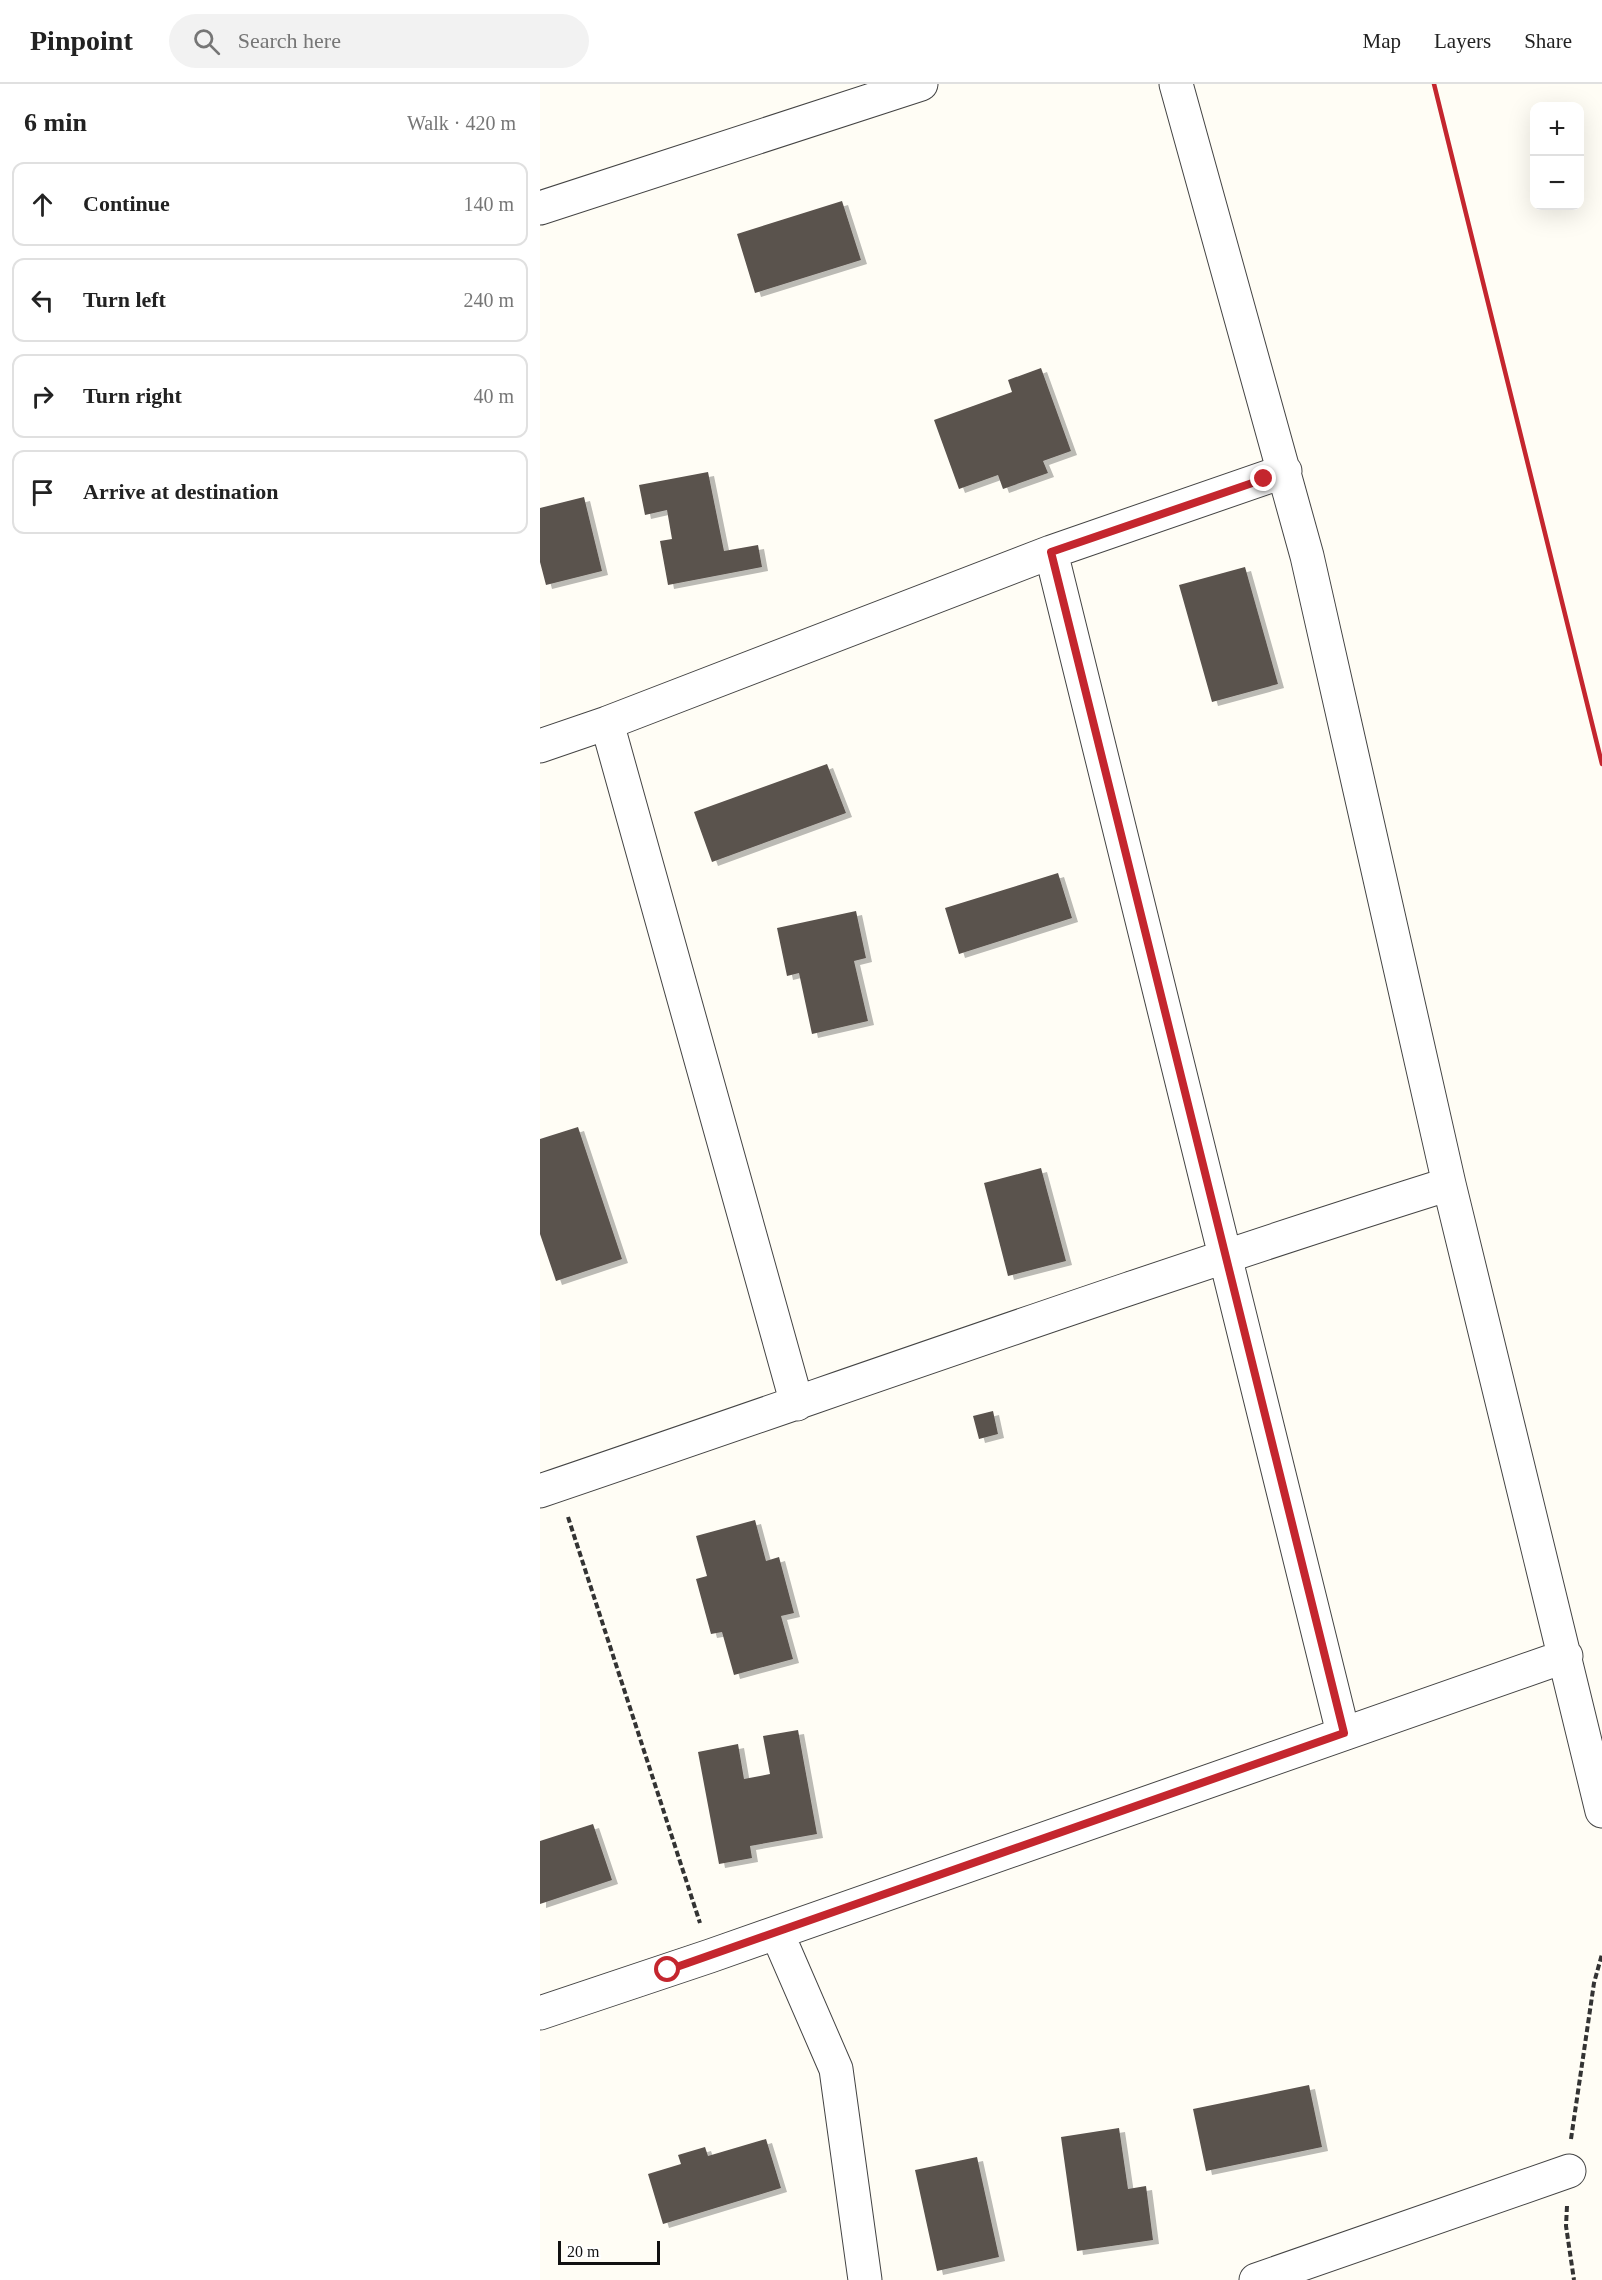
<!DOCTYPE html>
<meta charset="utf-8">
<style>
:root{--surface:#fff;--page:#f2f2f2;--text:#222;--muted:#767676;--line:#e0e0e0}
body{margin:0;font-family:Georgia,serif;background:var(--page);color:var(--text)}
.controls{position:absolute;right:18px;top:18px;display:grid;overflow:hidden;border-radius:12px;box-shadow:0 6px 24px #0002}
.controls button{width:54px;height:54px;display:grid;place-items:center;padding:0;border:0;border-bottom:2px solid var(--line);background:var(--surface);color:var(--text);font:30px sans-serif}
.scale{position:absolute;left:18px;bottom:15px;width:102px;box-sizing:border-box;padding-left:6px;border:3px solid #111;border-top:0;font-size:16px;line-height:21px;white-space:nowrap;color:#111;-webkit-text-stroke:4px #fff;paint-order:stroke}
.stop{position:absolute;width:18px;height:18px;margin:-14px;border:4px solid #c4262e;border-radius:50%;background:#fff}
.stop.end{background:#c4262e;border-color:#fff;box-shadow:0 2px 6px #0008}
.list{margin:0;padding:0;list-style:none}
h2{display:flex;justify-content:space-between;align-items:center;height:78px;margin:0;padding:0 24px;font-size:26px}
h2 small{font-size:20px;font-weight:400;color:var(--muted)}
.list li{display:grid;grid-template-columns:39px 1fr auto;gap:18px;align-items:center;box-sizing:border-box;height:84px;margin:0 12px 12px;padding:0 12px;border:2px solid var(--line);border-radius:12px}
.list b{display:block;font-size:22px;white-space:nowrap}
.list em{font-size:20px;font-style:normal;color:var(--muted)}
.icon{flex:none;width:33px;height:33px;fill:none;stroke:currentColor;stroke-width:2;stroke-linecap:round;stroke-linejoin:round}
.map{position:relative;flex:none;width:1062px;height:2196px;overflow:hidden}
header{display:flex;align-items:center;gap:36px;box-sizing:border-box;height:84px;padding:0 30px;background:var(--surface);border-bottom:2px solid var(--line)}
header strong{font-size:28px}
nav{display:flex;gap:33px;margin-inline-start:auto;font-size:21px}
.search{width:420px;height:54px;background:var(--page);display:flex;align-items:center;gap:15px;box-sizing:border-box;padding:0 21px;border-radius:33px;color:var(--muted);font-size:22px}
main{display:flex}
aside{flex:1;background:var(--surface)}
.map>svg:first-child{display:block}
.building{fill:#5a524d;filter:url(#shadow)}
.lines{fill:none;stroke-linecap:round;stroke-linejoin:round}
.minor-casing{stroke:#444;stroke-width:35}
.path{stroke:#333;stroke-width:4;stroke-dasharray:6 3;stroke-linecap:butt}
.minor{stroke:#fff;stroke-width:33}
.rail{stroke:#c4262e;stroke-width:4.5}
.route{stroke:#c4262e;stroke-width:8}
</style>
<header>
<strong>Pinpoint</strong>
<div class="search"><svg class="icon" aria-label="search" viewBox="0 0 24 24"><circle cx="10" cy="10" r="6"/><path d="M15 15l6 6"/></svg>Search here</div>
<nav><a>Map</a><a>Layers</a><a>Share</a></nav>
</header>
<main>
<aside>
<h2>6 min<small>Walk · 420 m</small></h2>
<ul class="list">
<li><svg class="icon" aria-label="ahead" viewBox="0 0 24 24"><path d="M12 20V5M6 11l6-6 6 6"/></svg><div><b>Continue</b></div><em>140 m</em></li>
<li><svg class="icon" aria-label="left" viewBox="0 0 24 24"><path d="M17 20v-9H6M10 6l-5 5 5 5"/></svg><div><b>Turn left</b></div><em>240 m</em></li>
<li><svg class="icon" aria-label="right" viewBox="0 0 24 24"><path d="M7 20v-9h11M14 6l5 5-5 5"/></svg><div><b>Turn right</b></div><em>40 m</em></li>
<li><svg class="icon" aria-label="arrive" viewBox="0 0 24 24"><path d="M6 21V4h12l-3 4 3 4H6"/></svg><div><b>Arrive at destination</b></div></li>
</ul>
</aside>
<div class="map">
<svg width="1062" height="2196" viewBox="0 0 1062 2196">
<defs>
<filter id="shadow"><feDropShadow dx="6" dy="4" stdDeviation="0" flood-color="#0004"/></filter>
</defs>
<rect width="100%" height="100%" fill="#fffdf5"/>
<path class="building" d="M302 117 321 176 215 209 197 150Z
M501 284 531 367 503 377 508 389 463 405 458 391 419 405 394 336 472 308 468 296Z
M168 388 184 467 218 461 222 483 128 501 120 457 132 455 127 426 105 431 99 401Z
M44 413 62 487 6 501 0 478V424Z
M705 483 738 600 672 618 639 501Z
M287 680 306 729 172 778 154 728Z
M518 789 532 834 419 870 405 824Z
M316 827 326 874 314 877 328 937 272 950 259 889 247 892 237 844Z
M38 1043 82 1175 16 1197 0 1150V1055Z
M501 1084 526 1177 468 1192 444 1099Z
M453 1327 458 1350 439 1355 433 1332Z
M215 1436 226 1477 239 1473 254 1529 241 1532 253 1575 194 1591 182 1548 171 1550 156 1495 167 1492 156 1452Z
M258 1646 277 1750 210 1762 212 1774 179 1780 158 1668 198 1660 204 1695 230 1690 223 1652Z
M53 1740 72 1796 0 1820V1757Z
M769 2001 782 2063 666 2087 653 2025Z
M579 2044 588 2105 606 2102 613 2156 537 2167 521 2053Z
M226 2055 241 2104 123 2140 108 2090 141 2080 138 2071 165 2063 168 2072Z
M437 2073 459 2173 397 2187 375 2086Z"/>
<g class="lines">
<g class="minor-casing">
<path id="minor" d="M636 0 767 472 909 1100 1062 1727
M0 124 381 0
M511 468 803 1649
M67 639 257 1320
M0 662 67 639 511 468 745 387
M0 1407C303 1304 604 1196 909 1100
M237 1849 296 1985 325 2196
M0 1929 170 1872 1026 1572
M716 2196 1029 2087"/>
</g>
<path class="path" d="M28 1433 160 1839
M1031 2055 1054 1899 1062 1870
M1027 2122 1026 2142 1034 2196"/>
<use href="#minor" class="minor"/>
<path class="rail" d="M894 0 1062 680"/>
</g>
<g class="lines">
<path class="route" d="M128 1886 804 1649 511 468 724 395"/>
</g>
</svg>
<div class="controls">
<button>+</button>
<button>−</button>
</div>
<div class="scale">20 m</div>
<div class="stop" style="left:128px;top:1886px"></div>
<div class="stop end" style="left:724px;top:395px"></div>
</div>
</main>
